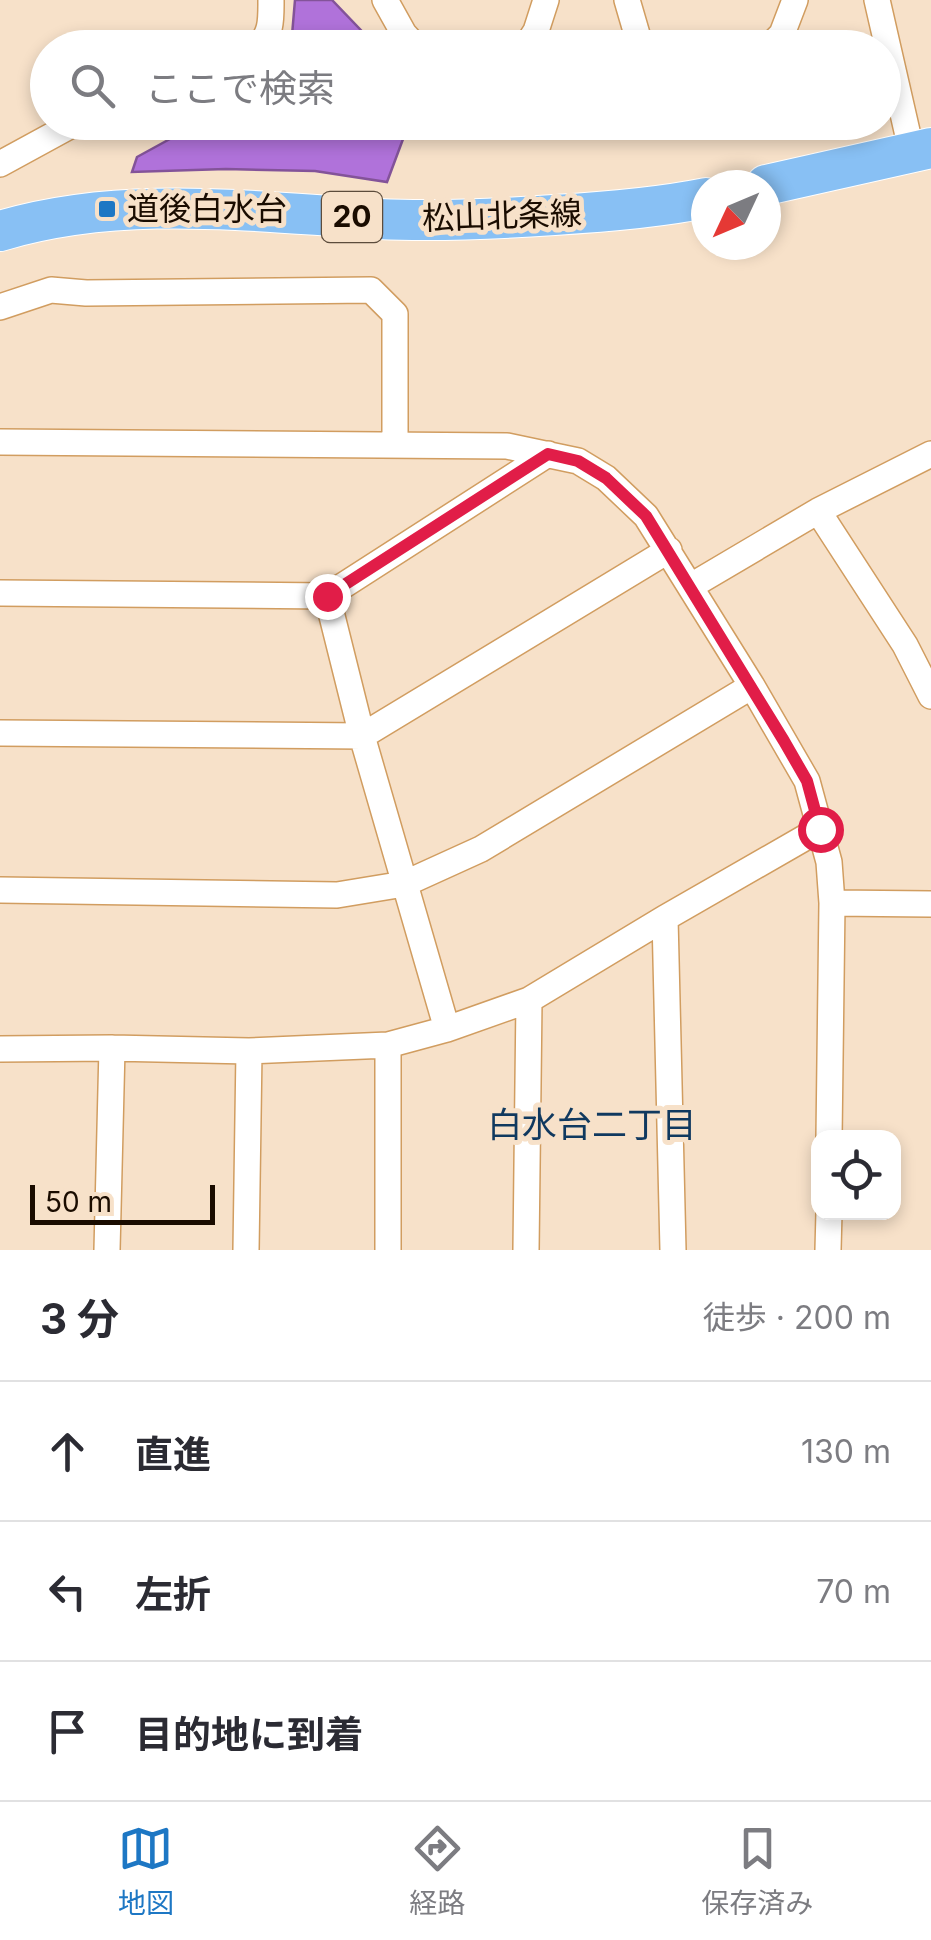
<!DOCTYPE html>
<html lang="ja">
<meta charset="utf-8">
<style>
:root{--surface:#fff;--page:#f7f7f7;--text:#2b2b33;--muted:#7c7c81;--line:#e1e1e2;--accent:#1d77c4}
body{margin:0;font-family:Inter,"Noto Sans JP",sans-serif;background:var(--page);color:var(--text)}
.controls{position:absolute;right:30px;bottom:30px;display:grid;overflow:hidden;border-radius:20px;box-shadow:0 5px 15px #0003}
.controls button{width:90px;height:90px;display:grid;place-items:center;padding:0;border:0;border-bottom:2px solid var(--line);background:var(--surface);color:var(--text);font:50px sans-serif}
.compass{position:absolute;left:691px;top:170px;width:90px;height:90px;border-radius:50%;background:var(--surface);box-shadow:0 5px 15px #0003;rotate:226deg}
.scale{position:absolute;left:30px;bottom:25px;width:185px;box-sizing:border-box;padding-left:10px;border:5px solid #1a0c00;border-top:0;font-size:28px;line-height:35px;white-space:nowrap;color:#1a0c00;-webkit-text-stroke:8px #f7e1c9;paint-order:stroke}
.stop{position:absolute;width:30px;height:30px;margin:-22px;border:8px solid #e11d48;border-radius:50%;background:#fff}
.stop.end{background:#e11d48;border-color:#fff;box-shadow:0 2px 10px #0008}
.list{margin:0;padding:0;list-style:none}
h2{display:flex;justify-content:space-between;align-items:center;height:130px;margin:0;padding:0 40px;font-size:42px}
h2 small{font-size:32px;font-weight:400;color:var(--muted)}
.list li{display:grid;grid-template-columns:65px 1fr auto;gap:30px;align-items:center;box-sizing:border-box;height:140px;padding:0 40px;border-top:2px solid var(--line)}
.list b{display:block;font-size:38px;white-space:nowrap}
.list em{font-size:32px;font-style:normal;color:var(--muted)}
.icon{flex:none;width:55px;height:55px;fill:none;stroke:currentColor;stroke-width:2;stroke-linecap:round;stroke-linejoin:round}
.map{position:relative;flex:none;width:931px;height:1250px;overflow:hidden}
.search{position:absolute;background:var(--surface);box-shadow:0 5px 15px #0003;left:30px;right:30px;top:30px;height:110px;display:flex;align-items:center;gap:25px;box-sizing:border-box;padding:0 35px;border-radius:55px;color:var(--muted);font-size:38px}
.sheet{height:550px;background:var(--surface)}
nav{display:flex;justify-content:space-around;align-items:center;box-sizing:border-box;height:140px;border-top:2px solid var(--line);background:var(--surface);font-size:28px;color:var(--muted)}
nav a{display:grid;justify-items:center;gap:5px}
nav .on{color:var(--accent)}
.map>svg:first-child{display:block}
.water{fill:#b072da;stroke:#835399;stroke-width:2.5}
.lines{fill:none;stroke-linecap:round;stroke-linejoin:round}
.minor-casing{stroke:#d19d60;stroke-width:28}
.primary-casing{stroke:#fff;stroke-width:42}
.minor{stroke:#fff;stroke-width:25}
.primary{stroke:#88c0f4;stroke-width:40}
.route{stroke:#e11d48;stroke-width:12}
.poi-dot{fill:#1d77c4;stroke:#f7e1c9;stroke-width:4}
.labels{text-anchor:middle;stroke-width:10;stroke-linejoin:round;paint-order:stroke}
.shield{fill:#f7e1c9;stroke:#5c4c3c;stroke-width:2.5}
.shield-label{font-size:30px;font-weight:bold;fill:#1a0c00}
.poi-label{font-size:32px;fill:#1a0c00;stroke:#f7e1c9;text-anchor:start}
.street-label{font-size:32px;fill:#1a0c00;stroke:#f7e1c9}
.neighbourhood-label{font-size:35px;fill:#10395f;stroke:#f7e1c9}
</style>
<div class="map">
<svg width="931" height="1250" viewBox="0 0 931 1250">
<rect width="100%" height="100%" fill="#f7e1c9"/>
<path class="water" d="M295 0H332L377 47H291Z
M201 122H409V123L387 182 315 171 226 169 132 172 137 157Z"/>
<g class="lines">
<g class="minor-casing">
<path id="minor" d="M385 0 404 34 417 48
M627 0 641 48
M877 0 912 153
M257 48C272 34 271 19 271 0
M525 48 536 31 546 0
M768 48 782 34 795 0
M0 164 77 122
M0 307 51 290 86 293 371 290 395 314V444
M0 442 507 446 578 461 606 478 646 516 752 686 807 781 829 862 832 903 829 1138
M818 511 905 645 931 696
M691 586 818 511 931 454
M0 593 327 596 548 454
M327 596 362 736 447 1029
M0 733 362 736 669 550
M0 890 337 895 404 884 481 849 752 686
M832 903 931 904
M665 918 673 1250
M0 1049 112 1048 249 1051 388 1045 447 1029 529 1000 665 918 820 829
M107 1250 112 1048
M246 1250 249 1051
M388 1250V1045
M526 1250 529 1000
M828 1250 829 1212"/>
</g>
<g class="primary-casing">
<path id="primary" d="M766 185 931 148
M0 231C124 194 252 212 379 219 438 222 496 219 554 215 606 212 656 208 706 198"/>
</g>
<use href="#minor" class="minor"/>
<use href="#primary" class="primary"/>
</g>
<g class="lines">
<path class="route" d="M327 596 548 454 578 461 606 478 646 516 784 741 807 781 820 829"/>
</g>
<rect class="poi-dot" x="97" y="199" width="20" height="20" rx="5"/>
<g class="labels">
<rect class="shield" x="322" y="192" width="60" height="50" rx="8"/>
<g class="shield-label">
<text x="352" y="227">20</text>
</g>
<g class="poi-label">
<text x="127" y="220">道後白水台</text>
</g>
<g class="street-label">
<text transform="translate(502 216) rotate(-2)" y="11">松山北条線</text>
</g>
<g class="neighbourhood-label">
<text x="592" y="1137">白水台二丁目</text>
</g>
</g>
</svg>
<div class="controls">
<button><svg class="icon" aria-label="locate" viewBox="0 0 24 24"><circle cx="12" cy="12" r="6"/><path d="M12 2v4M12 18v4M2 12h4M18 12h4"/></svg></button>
</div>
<svg class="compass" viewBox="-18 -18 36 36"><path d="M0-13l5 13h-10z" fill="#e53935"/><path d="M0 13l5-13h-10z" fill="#7c7c81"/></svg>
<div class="scale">50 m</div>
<div class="stop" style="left:820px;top:829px"></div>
<div class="stop end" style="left:327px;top:596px"></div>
<div class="search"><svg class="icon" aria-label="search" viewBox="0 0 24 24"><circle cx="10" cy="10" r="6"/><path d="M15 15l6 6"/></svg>ここで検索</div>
</div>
<section class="sheet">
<h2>3 分<small>徒歩 · 200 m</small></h2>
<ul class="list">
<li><svg class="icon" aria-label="ahead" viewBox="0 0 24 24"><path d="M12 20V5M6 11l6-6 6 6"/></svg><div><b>直進</b></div><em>130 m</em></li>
<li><svg class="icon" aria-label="left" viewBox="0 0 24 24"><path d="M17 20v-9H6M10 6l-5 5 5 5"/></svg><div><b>左折</b></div><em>70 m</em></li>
<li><svg class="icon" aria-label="arrive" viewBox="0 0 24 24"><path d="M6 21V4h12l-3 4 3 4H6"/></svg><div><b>目的地に到着</b></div></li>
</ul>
</section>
<nav>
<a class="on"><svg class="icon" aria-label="map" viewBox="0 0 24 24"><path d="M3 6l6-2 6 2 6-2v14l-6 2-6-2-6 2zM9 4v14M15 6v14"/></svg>地図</a>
<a><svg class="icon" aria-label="directions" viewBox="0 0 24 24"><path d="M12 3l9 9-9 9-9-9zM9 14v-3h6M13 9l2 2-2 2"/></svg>経路</a>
<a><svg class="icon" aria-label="saved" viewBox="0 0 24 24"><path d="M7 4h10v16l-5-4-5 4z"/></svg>保存済み</a>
</nav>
